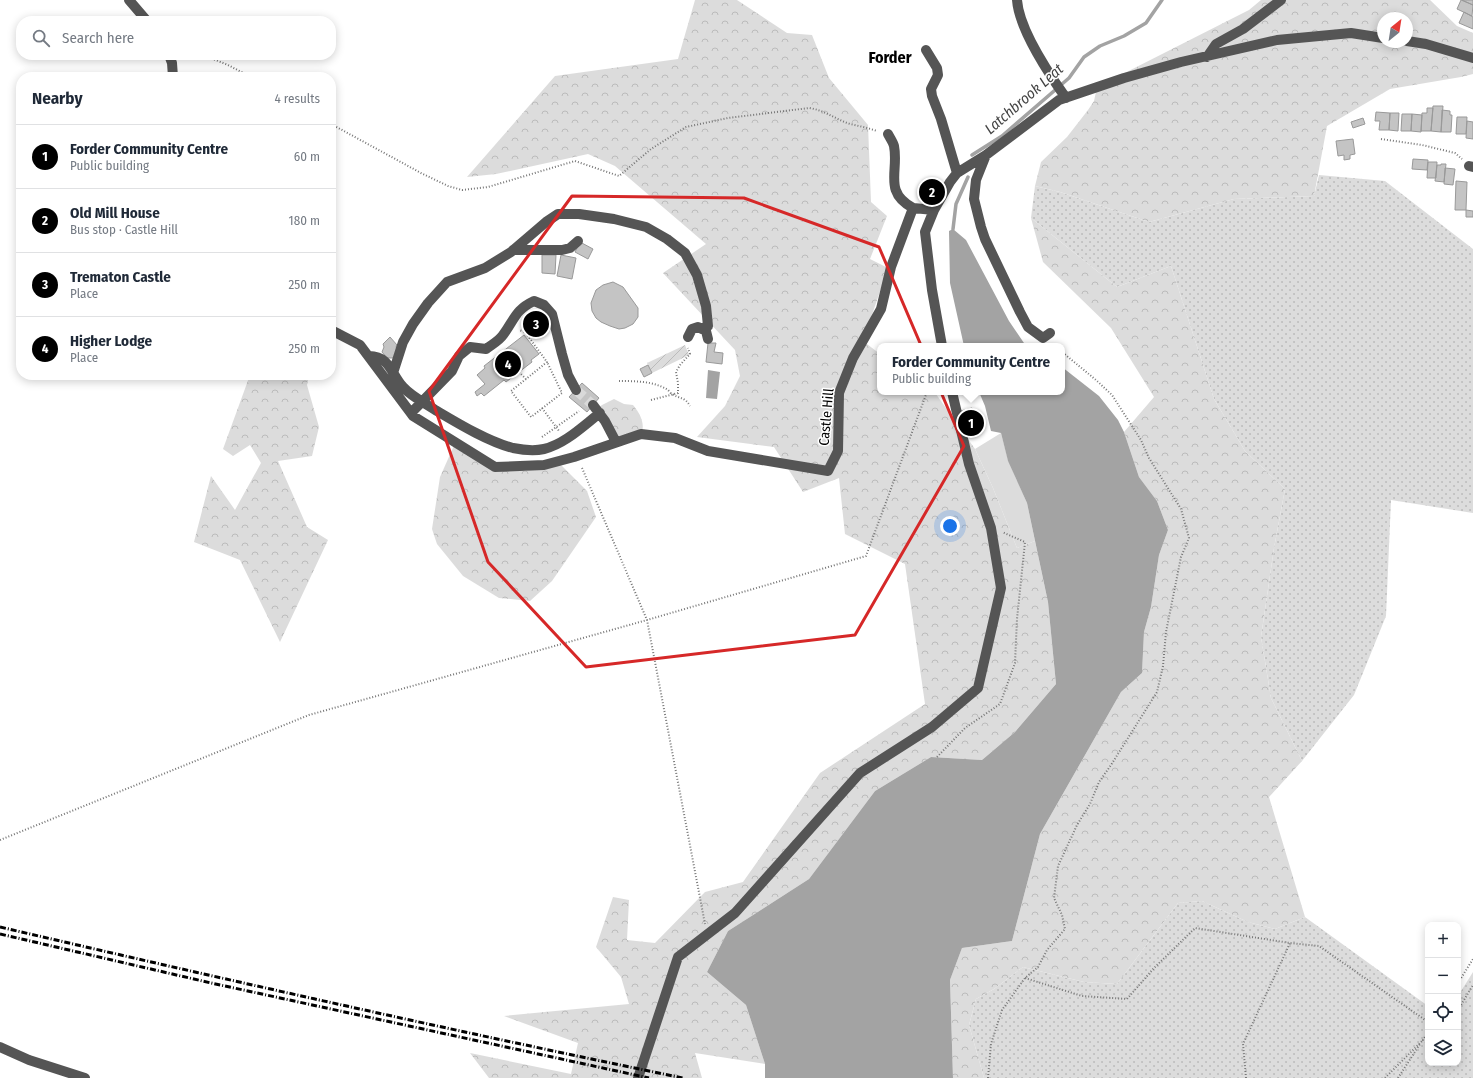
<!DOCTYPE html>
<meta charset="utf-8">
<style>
:root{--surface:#fff;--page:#f6f6f7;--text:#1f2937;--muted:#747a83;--line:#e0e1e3;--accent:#000}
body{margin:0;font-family:"Fira Sans Condensed",sans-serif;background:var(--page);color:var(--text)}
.controls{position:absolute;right:12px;bottom:12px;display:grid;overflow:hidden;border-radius:8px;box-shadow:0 2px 10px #0003}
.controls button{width:36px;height:36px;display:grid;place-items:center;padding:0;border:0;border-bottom:1px solid var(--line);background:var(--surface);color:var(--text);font:20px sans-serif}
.compass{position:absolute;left:1377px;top:12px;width:36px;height:36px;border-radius:50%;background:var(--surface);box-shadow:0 2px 10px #0003;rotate:30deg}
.you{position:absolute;left:950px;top:526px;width:14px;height:14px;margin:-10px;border:3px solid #fff;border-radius:50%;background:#1a73e8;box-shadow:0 0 0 6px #1a73e833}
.badge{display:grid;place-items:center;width:26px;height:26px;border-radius:50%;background:var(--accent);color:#fff;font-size:13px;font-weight:700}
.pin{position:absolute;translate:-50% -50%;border:2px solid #fff;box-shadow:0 1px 4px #0006}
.popup{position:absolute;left:877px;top:343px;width:188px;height:52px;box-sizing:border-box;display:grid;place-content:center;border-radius:8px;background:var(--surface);filter:drop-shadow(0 1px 3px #0005);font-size:13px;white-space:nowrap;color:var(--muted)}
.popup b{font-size:15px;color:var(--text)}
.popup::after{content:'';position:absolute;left:50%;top:100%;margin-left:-8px;border:8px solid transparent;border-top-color:var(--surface)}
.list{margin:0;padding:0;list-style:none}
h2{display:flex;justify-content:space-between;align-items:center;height:52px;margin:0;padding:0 16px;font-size:17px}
h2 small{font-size:13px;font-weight:400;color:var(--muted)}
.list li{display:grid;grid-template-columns:26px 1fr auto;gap:12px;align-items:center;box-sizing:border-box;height:64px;padding:0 16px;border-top:1px solid var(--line)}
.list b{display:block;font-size:15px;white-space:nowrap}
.list p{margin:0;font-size:13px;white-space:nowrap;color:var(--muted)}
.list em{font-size:13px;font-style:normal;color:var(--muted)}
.icon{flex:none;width:22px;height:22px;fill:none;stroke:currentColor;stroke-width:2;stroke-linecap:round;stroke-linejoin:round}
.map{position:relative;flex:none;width:1473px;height:1078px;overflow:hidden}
.search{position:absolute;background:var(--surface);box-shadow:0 2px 10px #0003;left:16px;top:16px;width:320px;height:44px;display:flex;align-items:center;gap:10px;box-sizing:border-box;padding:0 14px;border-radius:16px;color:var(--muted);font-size:15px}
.panel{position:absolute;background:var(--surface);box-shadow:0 2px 10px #0003;left:16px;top:72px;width:320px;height:308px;border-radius:16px}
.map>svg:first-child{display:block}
.grass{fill:url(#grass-dots)}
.forest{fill:url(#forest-crowns);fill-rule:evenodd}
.park{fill:#dcdcdc}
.garden{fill:url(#garden-furrows)}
.water{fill:#a3a3a3}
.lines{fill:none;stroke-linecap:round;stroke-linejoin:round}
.stream{stroke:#a3a3a3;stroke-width:3.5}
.building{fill:#c4c4c4;stroke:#999}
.minor-tunnel{stroke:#d9d9d9;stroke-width:10;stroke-dasharray:10 5;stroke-linecap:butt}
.path{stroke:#777;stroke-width:2;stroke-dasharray:1 2;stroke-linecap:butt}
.minor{stroke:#555;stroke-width:10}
.rail{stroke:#000;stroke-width:3;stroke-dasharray:6 2 1 2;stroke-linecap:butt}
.marked{fill:none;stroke:#d62828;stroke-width:3;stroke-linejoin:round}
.labels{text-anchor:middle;stroke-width:3;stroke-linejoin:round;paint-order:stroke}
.street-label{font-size:14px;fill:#000;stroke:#fff}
.water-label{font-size:15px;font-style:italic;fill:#444;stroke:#fff}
.quarter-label{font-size:16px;font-weight:bold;fill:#000;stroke:#fff}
</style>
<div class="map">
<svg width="1473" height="1078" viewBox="0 0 1473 1078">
<defs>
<pattern id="grass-dots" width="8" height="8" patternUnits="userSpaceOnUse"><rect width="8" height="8" fill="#dcdcdc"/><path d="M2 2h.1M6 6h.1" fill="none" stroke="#bbb" stroke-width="1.8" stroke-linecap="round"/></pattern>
<pattern id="forest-crowns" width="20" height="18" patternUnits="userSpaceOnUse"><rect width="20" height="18" fill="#dcdcdc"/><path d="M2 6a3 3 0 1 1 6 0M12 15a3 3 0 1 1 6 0" fill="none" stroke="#bbb"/></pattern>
<pattern id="garden-furrows" width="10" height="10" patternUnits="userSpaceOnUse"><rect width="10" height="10" fill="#dcdcdc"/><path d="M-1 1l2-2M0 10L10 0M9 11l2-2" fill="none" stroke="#bbb"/></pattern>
</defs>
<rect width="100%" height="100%" fill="#fff"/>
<path class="grass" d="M1319 175 1385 181 1473 249V513L1391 500 1386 616 1354 695 1302 761 1271 698 1261 637 1274 548 1285 489 1245 451 1214 399 1171 266 1117 287 1031 218 1035 186 1060 192 1149 222 1234 199 1314 196Z
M1202 901 1248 922 1275 929 1305 917 1428 1006V1063H1458V996L1473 972V1078H984L969 1025 976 999 994 989 1023 967 1084 982 1117 984 1178 903Z"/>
<path class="forest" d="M695 0H737L787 33 812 35 829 78 868 125 871 202 887 216 870 259 888 268 863 341 880 354V392H934L936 394 975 449 993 488 1017 548 1035 541 1048 602 1056 684 1015 732 982 760 931 757 875 791 809 879 728 931 707 972 746 1005 765 1064 695 1053 702 1078H489L470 1053 571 1074 578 1043 504 1016 629 1004 621 977 596 947 613 897 629 900 627 940 655 943 705 892 743 882 820 773 925 704 905 564 845 534 839 478 803 492 774 447 697 437 725 406 740 376 735 350 663 273 706 244 615 166 588 154 496 174 467 177 555 76 678 59Z
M1261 0H1430L1457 26 1473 33V74L1461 77 1390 89 1327 126 1314 196 1234 199 1149 222 1060 192 1035 186 1041 162 1067 137 1088 110 1094 101 1097 87 1249 10ZM1383 18H1407V42H1383Z
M1031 218 1117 287 1171 266 1214 399 1245 451 1285 489 1274 548 1261 637 1271 698 1302 761 1269 797 1305 917 1275 929 1248 922 1202 901 1178 903 1117 984 1084 982 1023 967 994 989 976 999 969 1025 984 1078H953L950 980 962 948 1012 941 1040 834 1121 692 1142 673 1144 632 1151 607 1159 555 1168 530 1157 501 1139 477 1124 432 1154 397 1111 328 1043 262Z
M250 375H309L307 385 319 427 312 456 278 461 307 527 328 540 280 642 240 560 194 542 211 476 235 510 261 463 250 445 233 456 223 449Z
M614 399 624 404 633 405C639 412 645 422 642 432L618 439 598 408 602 405Z
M456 441 495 463 525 471 560 464 587 491 596 517 552 581 530 601 499 598 463 576 437 544 432 529 440 477Z"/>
<path class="park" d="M1001 433 1008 460 1027 503 1035 541 1017 548 993 488 975 449Z"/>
<path class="garden" d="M685 345 689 355 652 373 647 363Z"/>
<path class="water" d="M953 229 966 240 1009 321 1026 346H964L950 283 949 231Z
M1062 367 1099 396 1118 420 1124 432 1139 477 1157 501 1168 530 1159 555 1151 607 1144 632 1142 673 1121 692 1040 834 1012 941 962 948 950 980 953 1078H765V1064L746 1005 707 972 728 931 809 879 875 791 931 757 982 760 1015 732 1056 684 1048 602 1027 503 1008 461 1001 433 991 431 985 406 979 392H1062Z
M708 370 720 372 717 399 706 398Z"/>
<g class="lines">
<path class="stream" d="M972 155 1002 136 1069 78 1084 57 1100 46 1124 36 1146 23 1162 0
M953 229 956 204 968 177"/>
</g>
<path class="building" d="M1461 0 1473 5 1472 16 1457 9Z
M1462 0H1473V5Z
M1464 12 1473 17V29L1459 23Z
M1433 106H1443L1441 132 1431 131Z
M1427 108H1433L1431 131H1421L1422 113H1427Z
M1442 110 1450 111V115H1452L1451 132H1441Z
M1376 112 1390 113 1389 130H1379L1380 121H1375Z
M1390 113H1399L1398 131 1389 130Z
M1402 114H1412L1411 131H1401Z
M1412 114 1422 115 1421 132 1411 131Z
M1457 117H1467L1466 134H1456Z
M1363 118 1365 124 1353 128 1351 122Z
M1467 121 1473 122V139L1466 138Z
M1353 139 1355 154 1350 155V159L1344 160V155L1338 156 1336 141Z
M1413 159 1428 160 1427 170 1412 169Z
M1428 162H1437L1436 178H1427Z
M1441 164H1446L1444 182 1435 181 1437 165H1441Z
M1445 168 1455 169 1453 185 1444 184Z
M1456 181 1467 182 1466 210H1455Z
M1466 210 1473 211V217H1466Z
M580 242 593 249 588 259 575 252Z
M542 255H556L555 274 542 273Z
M561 255 576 258 572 279 557 276Z
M613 282 623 287 638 308V317L633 324 625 328 619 329 610 326 601 322 596 318 592 311 591 303 596 290 603 285Z
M524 335 539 354 531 360 532 362 506 382 504 380 484 396 481 393 477 396 475 392 485 384 477 375 485 368 484 366Z
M390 337 397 345 396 347 397 349 394 358H387L382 352 384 347 383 344Z
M708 343H716L714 352 723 353 722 364 706 362Z
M648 365 652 373 644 377 640 369Z
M582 383 599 398 587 412 569 397Z
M972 408 980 434 969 437 961 411Z"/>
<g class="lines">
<path class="minor-tunnel" d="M576 390 593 405"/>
<path class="path" d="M203 55 228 65 251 77
M331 124 421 173 448 186 462 190 488 187 575 161 619 176 651 149 686 127 728 118 809 108C824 110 835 119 850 124 859 126 868 128 877 131
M1381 139 1422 145 1455 153 1462 159
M519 372 526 379 547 362 525 332 519 330
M526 379 511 391 531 417 562 393 547 362
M619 381C635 381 654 381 668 390 669 391 671 394 672 394 680 399 685 397 690 406
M651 400 678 393V383L676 372 680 365 690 354 688 348
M542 408 559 431
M542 437 579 411
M582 468 647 620 705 924
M937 757 965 728 1000 704 1015 663 1017 619 1025 542 1002 532
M0 840 309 715 647 620 866 556 927 392
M1025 978 1082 996 1127 999 1154 968 1195 928 1290 943 1319 946 1428 1022
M1458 983 1473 959
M1458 1010 1473 985
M1428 1032 1423 1040 1428 1043
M988 1078 991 1044 1002 1010 1025 978 1038 967 1047 950 1065 929 1062 915 1054 898 1058 866 1077 825 1090 804 1099 782 1111 765 1157 692 1163 666 1166 632 1181 557 1189 538 1181 509 1149 458 1141 440 1112 395 1096 380 1062 352
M1246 1078 1243 1044 1290 943
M1385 1078 1423 1040
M1398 1078 1420 1044"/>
<path class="minor" d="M129 0 147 21
M1017 0C1019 29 1049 74 1066 98
M1407 41 1426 44 1473 58
M926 50 937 68 938 75 931 89 932 96 941 119 957 173
M169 55 172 63 173 77
M1207 57 1216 44 1243 29 1281 0
M888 134C890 138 893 142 894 146 899 171 883 192 913 208
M986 155 976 180 974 199 981 227 985 239 1020 312 1028 327 1043 338 1050 333
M1469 166 1473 167
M513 250H562L570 248 578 241
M705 327 708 339
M331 330 360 345 413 416 495 467 544 465 574 457 641 434 675 438 708 451 828 471 838 451 839 393 853 358 881 309 891 267 913 208 934 210
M942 346 932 290 925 232 934 210 950 182 957 173 986 155 1059 100 1124 78 1181 62 1277 40 1351 33 1383 38
M369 356C390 356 391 374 403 387 412 397 425 403 437 411 459 424 489 442 513 448 523 450 535 451 544 449 565 444 583 426 600 413
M393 373 403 342 413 324 428 303 447 282 485 268 511 252 546 222 558 214H579L614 219 646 227 667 239 685 253 697 275 706 306 708 326 702 329 698 327 692 329 688 337
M593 405 605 421 616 442
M411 413 452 371 459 356 470 347 486 349C491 345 499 341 503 335 515 319 515 310 534 301L544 305 552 314 562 354 568 375 576 390
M0 1047 29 1060 85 1078
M638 1078 678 957 735 913 860 773 932 727 978 688 1001 588 991 528 969 464 952 392"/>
<path class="rail" d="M0 927C227 980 454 1031 683 1078
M0 934 211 983 649 1078"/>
</g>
<path class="marked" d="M572 196 744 198 879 247 964 446 855 635 586 667 488 562 429 391Z"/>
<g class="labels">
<g class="street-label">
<text transform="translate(826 417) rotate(-85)" y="5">Castle Hill</text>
</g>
<g class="water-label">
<text transform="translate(1024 99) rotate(-41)" y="5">Latchbrook Leat</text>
</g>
<g class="quarter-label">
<text x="890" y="63">Forder</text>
</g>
</g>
</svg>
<div class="controls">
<button>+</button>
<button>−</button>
<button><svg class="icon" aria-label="locate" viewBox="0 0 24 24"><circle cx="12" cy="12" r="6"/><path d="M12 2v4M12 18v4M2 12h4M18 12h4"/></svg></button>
<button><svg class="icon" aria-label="layers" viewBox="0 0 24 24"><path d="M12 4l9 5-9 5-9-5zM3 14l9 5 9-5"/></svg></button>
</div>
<svg class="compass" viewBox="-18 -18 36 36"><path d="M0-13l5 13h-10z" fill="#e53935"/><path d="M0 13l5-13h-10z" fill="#747a83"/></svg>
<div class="you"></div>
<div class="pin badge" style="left:971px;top:423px">1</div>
<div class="popup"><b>Forder Community Centre</b>Public building</div>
<div class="pin badge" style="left:932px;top:192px">2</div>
<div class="pin badge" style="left:536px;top:324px">3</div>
<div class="pin badge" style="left:508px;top:364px">4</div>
<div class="search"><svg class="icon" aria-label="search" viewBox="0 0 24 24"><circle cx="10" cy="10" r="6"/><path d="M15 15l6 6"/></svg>Search here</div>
<section class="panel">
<h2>Nearby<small>4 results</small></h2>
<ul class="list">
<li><span class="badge">1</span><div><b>Forder Community Centre</b><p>Public building</p></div><em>60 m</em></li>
<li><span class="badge">2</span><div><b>Old Mill House</b><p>Bus stop · Castle Hill</p></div><em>180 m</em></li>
<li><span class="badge">3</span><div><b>Trematon Castle</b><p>Place</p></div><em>250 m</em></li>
<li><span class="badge">4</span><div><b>Higher Lodge</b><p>Place</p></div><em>250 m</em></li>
</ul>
</section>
</div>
